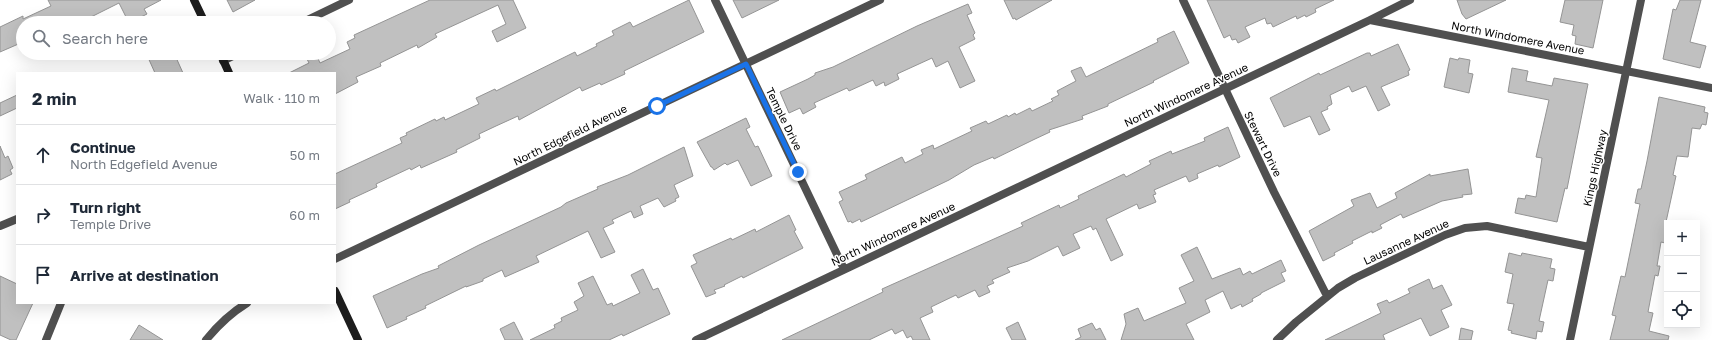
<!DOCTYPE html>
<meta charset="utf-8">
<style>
:root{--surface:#fff;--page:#f6f6f7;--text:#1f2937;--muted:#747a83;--line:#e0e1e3}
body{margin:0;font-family:"Golos Text",sans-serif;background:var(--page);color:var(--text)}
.controls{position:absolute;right:12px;bottom:12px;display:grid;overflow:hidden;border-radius:0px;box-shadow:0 4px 16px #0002}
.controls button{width:36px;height:36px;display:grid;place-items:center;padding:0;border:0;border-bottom:1px solid var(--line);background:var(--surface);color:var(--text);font:20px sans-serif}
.stop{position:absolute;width:12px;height:12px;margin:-9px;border:3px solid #1a73e8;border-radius:50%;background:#fff}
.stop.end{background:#1a73e8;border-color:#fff;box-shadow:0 1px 4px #0008}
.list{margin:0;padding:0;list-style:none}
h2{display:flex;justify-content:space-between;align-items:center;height:52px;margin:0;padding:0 16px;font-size:17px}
h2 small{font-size:13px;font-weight:400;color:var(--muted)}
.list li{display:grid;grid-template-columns:26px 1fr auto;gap:12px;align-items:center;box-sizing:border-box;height:60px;padding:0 16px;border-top:1px solid var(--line)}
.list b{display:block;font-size:15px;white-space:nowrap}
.list p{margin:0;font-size:13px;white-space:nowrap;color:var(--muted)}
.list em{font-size:13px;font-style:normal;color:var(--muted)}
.icon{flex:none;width:22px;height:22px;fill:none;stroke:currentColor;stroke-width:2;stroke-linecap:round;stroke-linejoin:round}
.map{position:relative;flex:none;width:1712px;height:340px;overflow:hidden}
.search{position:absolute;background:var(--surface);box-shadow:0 4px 16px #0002;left:16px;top:16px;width:320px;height:44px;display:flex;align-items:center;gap:10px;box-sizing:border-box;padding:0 14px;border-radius:22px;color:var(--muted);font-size:15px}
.panel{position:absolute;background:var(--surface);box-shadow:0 4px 16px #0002;left:16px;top:72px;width:320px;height:232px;border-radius:0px}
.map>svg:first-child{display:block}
.building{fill:#c0c0c0;stroke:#949494}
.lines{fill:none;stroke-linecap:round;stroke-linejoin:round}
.street{stroke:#505050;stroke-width:8}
.secondary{stroke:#1d1d1d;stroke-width:8}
.route{stroke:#1a73e8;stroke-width:5}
.labels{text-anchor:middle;stroke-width:3;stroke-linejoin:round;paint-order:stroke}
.street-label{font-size:11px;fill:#000;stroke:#fff}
</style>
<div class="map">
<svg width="1712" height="340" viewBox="0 0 1712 340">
<rect width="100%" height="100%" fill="#fff"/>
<path class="building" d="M48 0H161L144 9 147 14 129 23 119 3 79 23H58L55 17 42 23H23V42L0 52V27L23 16V19L51 6Z
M227 0H255L233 12Z
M430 0H513L526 28 497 42 492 31 506 24 498 5 435 34 437 37 418 48 417 45 380 63 381 66 356 77 358 82 335 94V73H289L309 63 307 59 316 54 320 63 350 49 347 42 355 38 354 35Z
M689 0 704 32 624 71 625 74 601 85 600 83 582 91 580 87 519 120 518 116 496 126 479 134 480 138 456 150 457 152 421 168 420 165 411 170 410 168 376 184 377 187 349 200 350 202 335 209V174L402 143 400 138 407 135 406 133 435 119 436 121 444 117 445 120 479 104 476 98 495 89 496 91 575 52 577 56 597 46 596 44 614 35 612 31 630 22 633 27Z
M733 0H779L742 18Z
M1004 0H1052L1016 20 1015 18 1013 19Z
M1207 0H1334L1315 9 1316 12 1306 17 1305 15 1297 19 1296 16 1273 27 1271 23 1267 24 1265 18 1245 27 1250 37 1238 43 1236 39 1232 40 1230 35 1224 38Z
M1457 0H1506L1466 19 1462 14Z
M1565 0H1603L1593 48 1575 44 1576 36 1572 35 1574 25 1560 22Z
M1680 0H1701L1690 42 1706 46 1700 68 1663 59 1673 9 1676 10Z
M968 4 972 13 967 15 975 33 973 35 975 39 959 47 975 81 960 88 948 61 936 67 932 58 897 74 899 79 885 86 884 82 876 86 873 80 849 91 847 88 814 103 816 107 803 114 800 108 789 113 780 92 808 79 815 75V73L833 67 917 26Z
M1174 31 1189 63 1153 81 1154 82 1108 104V106L1082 116 1083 119 1049 130 1050 132 1035 139 994 159 993 157 974 165 949 180 861 222 860 219 852 223 851 221 848 222 839 202 843 200 839 192 867 179 865 175 902 157 905 163 923 154 921 150 933 145 934 149 972 131 970 128 986 121 988 124 1007 115 1008 117 1015 113 1016 115 1030 108 1032 111 1053 101 1051 99 1059 95 1057 91 1076 81 1071 71 1081 67 1086 77 1158 42 1157 39Z
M1398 44 1410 70 1408 71 1409 75 1381 87 1390 105 1378 111 1366 86 1352 92 1349 86 1330 95 1332 104 1327 107 1328 109 1321 112 1330 130 1319 135 1310 116 1284 127 1270 98 1319 73 1320 75 1367 53H1370L1371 56Z
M146 53H174L183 73H155Z
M1450 58 1458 60 1459 58 1470 60 1468 73 1473 74 1469 93 1444 87Z
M1512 68 1528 71 1526 81 1552 86 1554 78 1588 84 1567 189 1565 188 1557 222 1515 213 1518 198 1525 199 1526 195 1536 197 1542 158 1536 157 1549 100 1508 92Z
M17 95V108L0 116V103Z
M1659 97 1705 107 1704 112 1708 113 1706 125 1702 124 1700 129 1692 128 1688 157 1677 156 1673 175 1676 176 1666 222 1667 223V238H1666L1665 243 1661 242 1657 266H1660L1658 276 1655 275 1648 312 1653 313 1649 331 1669 336 1668 340H1610L1616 316 1612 315 1621 276 1625 277 1640 204 1635 203 1638 189H1641L1647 161Z
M746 118 750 127 746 129 755 147 758 146 772 176 751 186 738 160 727 165 725 163 714 170 712 167H711L697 142Z
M1228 127 1240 157 1219 167 1218 165 1197 174 1198 178 1189 182 1186 176 1154 190 1156 194 1153 195 1156 202 1139 209 1137 204 1106 219 1123 255 1111 261 1096 228 1093 230 1091 226 1073 234 1080 248 1063 256 1058 246 1028 261 1007 268 1010 272 992 280 994 283 987 286 990 292 979 297 975 290 958 298 956 295 931 307 933 312 920 318 930 340H913L911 336 907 338 903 330 895 334 892 329 869 340H782L883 292 882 289 1023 226 1021 223 1059 205 1060 208 1079 199 1078 196 1124 174 1126 177 1151 164 1149 161 1171 151 1172 154 1205 141 1204 138Z
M0 146 5 158 8 156 13 168 10 170 12 174 0 180Z
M684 147 693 176 674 185 679 197 675 199 676 201 664 207 658 198 640 206 643 214 634 218 631 211 612 220 614 223 603 228 615 252 601 258 588 231 536 256 539 262 505 277 502 270 483 279V281L466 287V286L425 306 426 308 406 317 407 319 387 328 373 296 422 274 439 268 438 266 479 245 561 207 566 203 598 189 597 187 628 175Z
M1468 169 1472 194 1462 195 1463 197 1442 201 1403 218 1401 214 1380 225 1382 228 1372 233V231L1352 241 1353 243 1334 253 1335 255 1323 261 1309 231 1354 206 1351 200 1370 193 1377 208 1397 198 1395 193 1430 174V176Z
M789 215 796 230 794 231 803 248 743 278 742 276 724 285 725 286 714 290 716 293 706 297 691 266 697 263 693 255 731 238 732 240 755 229 756 232Z
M1197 247 1212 279 1240 268 1243 275 1250 271 1252 274 1281 260 1286 271 1281 273 1285 281 1261 293V294L1252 299 1253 301 1242 307 1241 304 1231 309 1223 291 1205 300 1210 312 1186 324 1194 340H1121L1126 324 1124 314 1138 308 1144 321 1186 303 1179 288 1194 281 1181 255Z
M1509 253 1521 256 1522 253 1552 259 1550 268 1555 269 1553 281 1548 280 1539 321 1544 322 1542 332 1537 331 1536 339 1511 333 1512 331 1508 330 1514 304 1507 303 1513 274 1505 272Z
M643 269 653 290 658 288 670 314 623 336 622 334 609 340H530L555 328 554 325 562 321 561 318 578 310 574 302 584 296 578 283 593 276 607 305 612 303 613 306 640 293 631 275Z
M0 276 17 284V303H33L16 340H11L0 335Z
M1429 279 1433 289 1442 285 1452 305 1441 310 1449 327 1430 336 1421 318 1383 335 1385 340H1325L1381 313 1377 304 1387 300 1389 303 1410 293 1408 289Z
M514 322 523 340H505L500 329Z
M1018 322 1026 340H1012L1006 328Z
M1092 323 1096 330 1100 328 1106 340H1075L1081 337 1078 329Z
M139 325 163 340H130Z
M1461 328 1473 331 1471 340H1459Z"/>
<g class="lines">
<path class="street" d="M715 0 844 269
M1183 0 1274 192 1327 296
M1370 20 1410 0
M301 23 349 0
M223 61 239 53
M0 226 17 219
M335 259 880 0
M46 340 61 303
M206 340C218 325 231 313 247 303
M696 340 1370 20 1712 88
M1277 340 1296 322 1338 288 1355 278 1445 235 1465 228 1487 226 1589 247
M1570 340 1641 0"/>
<path class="secondary" d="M194 0 205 23
M220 53 229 73
M335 291 358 340"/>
</g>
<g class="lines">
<path class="route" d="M657 106 746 64 798 172"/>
</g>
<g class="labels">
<g class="street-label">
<text transform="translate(1518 38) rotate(11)" y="4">North Windomere Avenue</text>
<text transform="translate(1186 95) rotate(-25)" y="4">North Windomere Avenue</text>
<text transform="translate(784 119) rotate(64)" y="4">Temple Drive</text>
<text transform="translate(570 135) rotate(-26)" y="4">North Edgefield Avenue</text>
<text transform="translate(1263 144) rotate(64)" y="4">Stewart Drive</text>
<text transform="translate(1595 168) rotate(-78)" y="4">Kings Highway</text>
<text transform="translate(893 234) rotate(-25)" y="4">North Windomere Avenue</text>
<text transform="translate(1406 242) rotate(-25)" y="4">Lausanne Avenue</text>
</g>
</g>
</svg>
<div class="controls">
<button>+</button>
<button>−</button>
<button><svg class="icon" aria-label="locate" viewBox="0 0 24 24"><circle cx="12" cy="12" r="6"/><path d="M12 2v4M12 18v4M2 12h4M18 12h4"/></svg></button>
</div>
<div class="stop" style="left:657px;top:106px"></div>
<div class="stop end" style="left:798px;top:172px"></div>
<div class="search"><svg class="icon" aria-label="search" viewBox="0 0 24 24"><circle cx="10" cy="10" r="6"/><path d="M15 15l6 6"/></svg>Search here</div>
<section class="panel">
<h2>2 min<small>Walk · 110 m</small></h2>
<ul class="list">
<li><svg class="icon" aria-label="ahead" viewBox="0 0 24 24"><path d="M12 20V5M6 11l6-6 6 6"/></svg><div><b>Continue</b><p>North Edgefield Avenue</p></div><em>50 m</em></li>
<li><svg class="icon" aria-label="right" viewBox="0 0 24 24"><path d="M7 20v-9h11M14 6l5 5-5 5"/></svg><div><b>Turn right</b><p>Temple Drive</p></div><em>60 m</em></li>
<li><svg class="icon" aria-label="arrive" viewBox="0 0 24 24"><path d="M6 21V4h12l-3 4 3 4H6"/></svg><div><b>Arrive at destination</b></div></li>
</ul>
</section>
</div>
